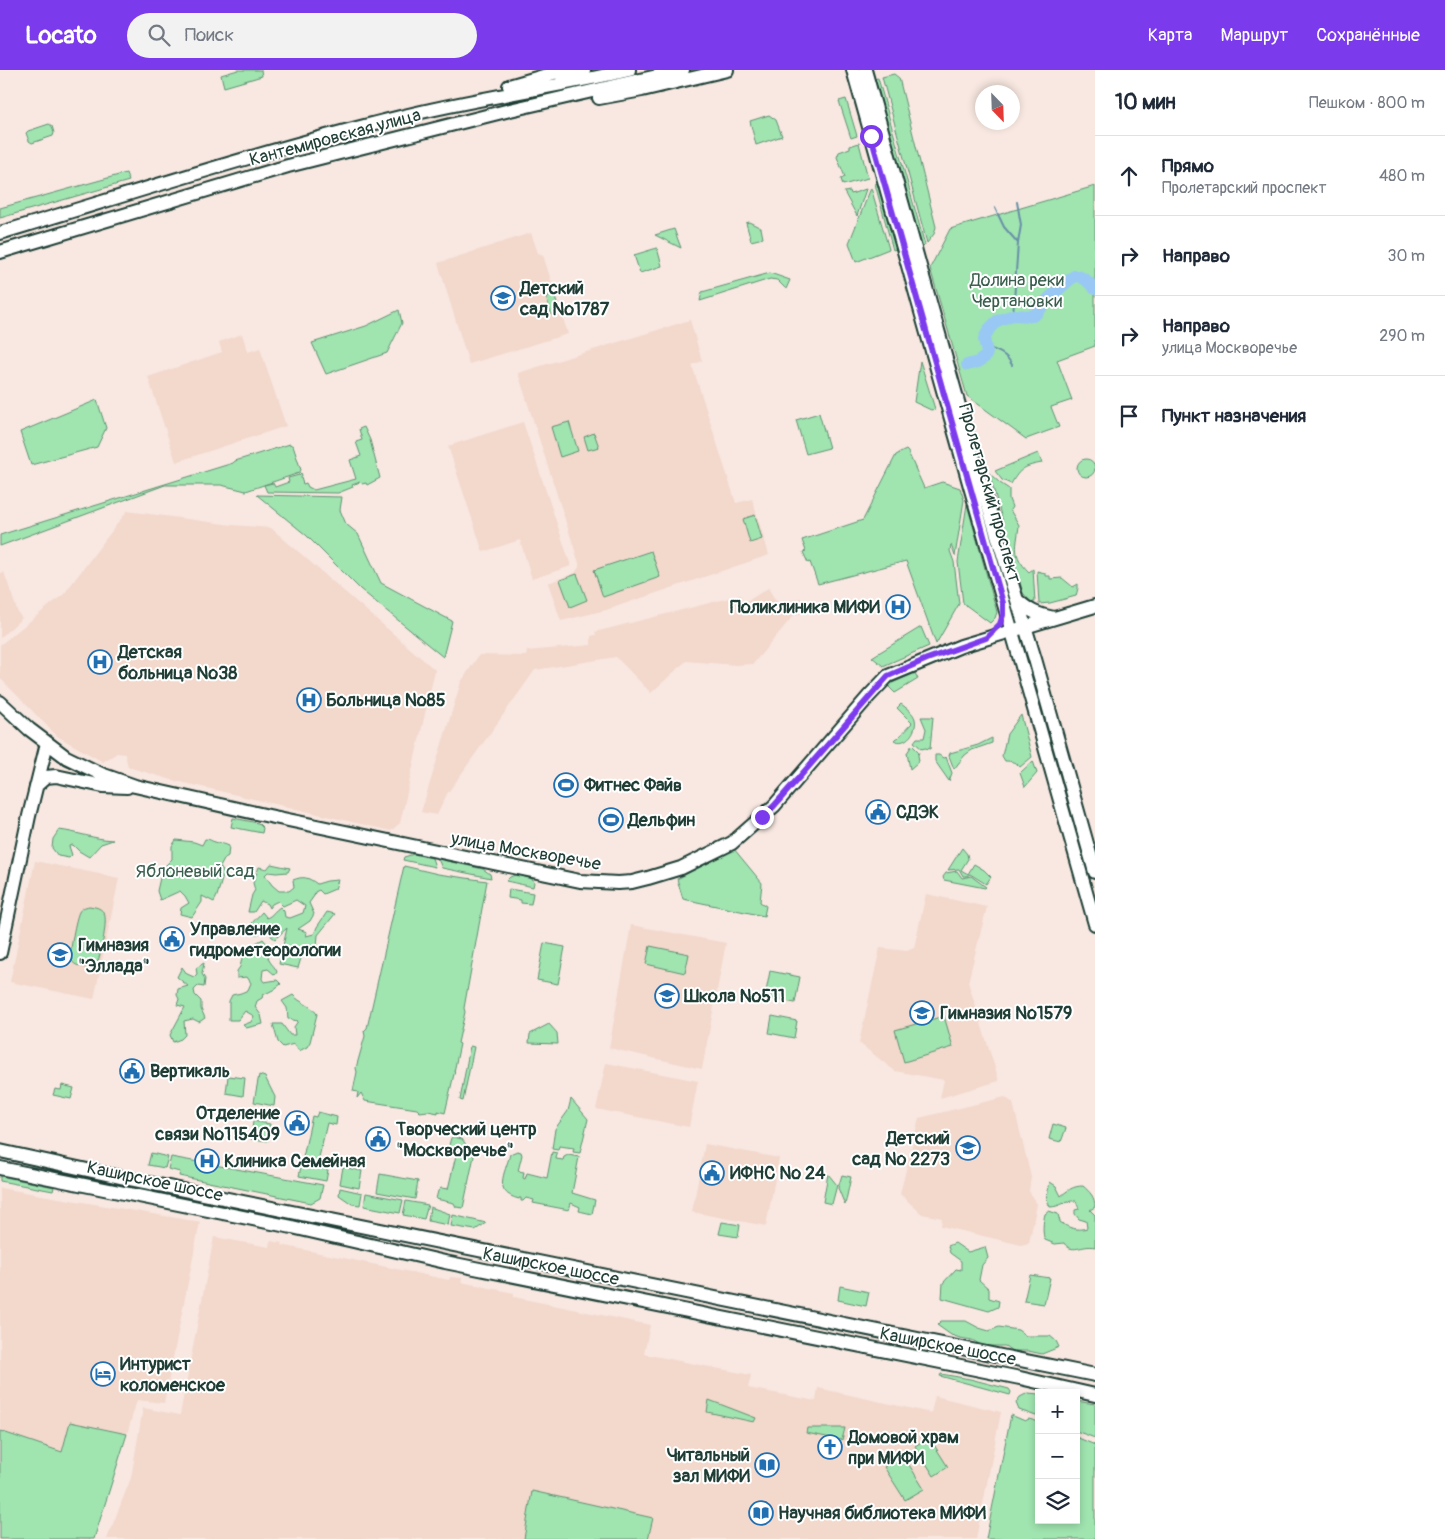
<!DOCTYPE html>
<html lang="ru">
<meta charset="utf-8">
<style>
:root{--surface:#fff;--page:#f2f2f3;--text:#1f2937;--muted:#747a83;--line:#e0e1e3;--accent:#7c3aed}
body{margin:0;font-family:Pangolin,sans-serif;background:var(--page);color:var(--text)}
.controls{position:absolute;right:15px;bottom:15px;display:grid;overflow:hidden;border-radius:0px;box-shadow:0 2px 8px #0003}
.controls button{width:45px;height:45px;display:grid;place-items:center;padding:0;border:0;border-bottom:1px solid var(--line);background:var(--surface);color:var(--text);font:25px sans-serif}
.compass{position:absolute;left:975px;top:15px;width:45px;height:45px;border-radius:50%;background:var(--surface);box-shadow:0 2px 8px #0003;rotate:157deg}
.stop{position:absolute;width:15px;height:15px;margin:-11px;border:4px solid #7c3aed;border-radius:50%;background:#fff}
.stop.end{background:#7c3aed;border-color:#fff;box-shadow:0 1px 5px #0008}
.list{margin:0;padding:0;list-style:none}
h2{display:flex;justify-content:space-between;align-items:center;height:65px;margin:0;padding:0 20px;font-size:21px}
h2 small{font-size:16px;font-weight:400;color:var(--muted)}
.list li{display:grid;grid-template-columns:32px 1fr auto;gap:15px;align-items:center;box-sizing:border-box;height:80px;padding:0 20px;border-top:1px solid var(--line)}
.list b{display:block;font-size:19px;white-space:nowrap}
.list p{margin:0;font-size:16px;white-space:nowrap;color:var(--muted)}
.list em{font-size:16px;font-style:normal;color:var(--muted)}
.icon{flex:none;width:28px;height:28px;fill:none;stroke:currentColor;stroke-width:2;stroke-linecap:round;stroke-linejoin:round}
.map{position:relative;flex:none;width:1095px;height:1469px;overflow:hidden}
header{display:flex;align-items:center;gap:30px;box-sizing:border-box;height:70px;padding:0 25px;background:var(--accent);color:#fff}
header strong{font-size:24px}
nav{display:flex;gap:28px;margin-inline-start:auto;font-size:18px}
.search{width:350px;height:45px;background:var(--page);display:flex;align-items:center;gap:12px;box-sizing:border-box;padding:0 18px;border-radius:28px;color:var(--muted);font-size:19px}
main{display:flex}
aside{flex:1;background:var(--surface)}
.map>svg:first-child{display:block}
.built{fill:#f3d8cc}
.green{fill:#a0e4b0;stroke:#609072}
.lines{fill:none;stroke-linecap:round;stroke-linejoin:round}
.stream{stroke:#6890a7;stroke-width:2}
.river{stroke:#99c8f4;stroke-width:12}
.major-casing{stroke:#1f3d34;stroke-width:16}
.major{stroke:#fff;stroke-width:12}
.route{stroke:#7c3aed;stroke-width:6}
.labels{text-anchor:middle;stroke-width:4;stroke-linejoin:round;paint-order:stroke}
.street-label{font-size:18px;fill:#1f3d34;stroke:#fff}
.park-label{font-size:18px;fill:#395e4d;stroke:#fff}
.poi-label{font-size:18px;font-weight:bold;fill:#1f3d34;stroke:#fff;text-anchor:start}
</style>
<header>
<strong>Locato</strong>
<div class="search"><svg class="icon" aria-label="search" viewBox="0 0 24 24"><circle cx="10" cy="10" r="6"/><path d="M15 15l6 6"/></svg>Поиск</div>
<nav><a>Карта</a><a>Маршрут</a><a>Сохранённые</a></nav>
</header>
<main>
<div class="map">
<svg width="1095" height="1469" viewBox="0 0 1095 1469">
<rect width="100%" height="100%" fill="#f8e8e1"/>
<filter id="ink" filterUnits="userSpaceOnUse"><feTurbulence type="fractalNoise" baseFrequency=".02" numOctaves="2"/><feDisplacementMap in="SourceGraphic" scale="10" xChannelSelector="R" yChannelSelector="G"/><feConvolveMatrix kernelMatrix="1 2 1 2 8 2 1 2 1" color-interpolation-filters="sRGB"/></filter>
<g filter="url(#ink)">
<path class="built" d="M531 163 538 183 543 185 568 264 469 294 438 193Z
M690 250 702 291 692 295 736 433 752 429 769 485 606 540 561 551 548 513 575 503 579 497V493L518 303Z
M242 264 248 282 260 278 286 356 176 392 148 307 222 282 219 272Z
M523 352 571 496 532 509 520 470 483 482 448 376Z
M127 441 232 455 271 458 435 600 400 753 391 761 172 710 128 697 125 684 117 683 103 692 57 666 0 608V575L64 524Z
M4 502 18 543 22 548 0 568V503Z
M768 518 778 534 801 528 805 542 793 546 753 594 736 595 686 591 651 623 616 587 535 600 447 724 437 745 421 742 461 612 479 585 526 586 527 581 591 575V566L596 565 595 562 741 525 743 534Z
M35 791 119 808 94 929 10 912Z
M926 824 987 837 968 912 999 1011 940 1028 944 1010 895 1001 859 973 880 878 907 881 914 878Z
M631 855 726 873 702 999 609 978Z
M606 993 698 1011 689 1057 596 1039Z
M1005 1027 1013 1033 1031 1107 1029 1121 1037 1134 1029 1173 1021 1175 941 1156 942 1148 922 1144 900 1124 919 1048Z
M705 1074 779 1088 766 1156 692 1142Z
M0 1118 200 1152 164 1333 137 1330 127 1364 70 1352 62 1382 0 1361Z
M214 1167 269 1177 270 1171 282 1173V1175L286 1176 449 1210 450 1207 462 1208 461 1212 514 1223V1227L650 1255 644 1284 751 1305 748 1318 816 1331 818 1318 931 1343 935 1326 1001 1342 976 1469H107L131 1408 143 1338 180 1345Z"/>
<path class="green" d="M238 0H261L262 6 224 17 221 5Z
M894 4 899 8 936 157 934 164 927 173 882 7Z
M878 8 925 175 923 177 920 174 874 9Z
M846 29 857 66 851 68 839 31Z
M769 45 776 50 782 66 756 75 750 51Z
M49 54 52 56 54 63 53 66 32 73 29 71 26 63 28 61Z
M859 73 868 108 843 115 841 109 845 107 837 87 839 82 850 78V76Z
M126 103 129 111 0 148V138Z
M878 113 896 179 893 180 875 114Z
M1095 116V276L1057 290 1072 330 1051 337 1059 357 1026 369 967 326 930 198 950 159Z
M871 118 889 179 856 192 849 173Z
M866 119 857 146 844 122 850 121 851 124Z
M749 152 761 158 763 168 751 171 746 153Z
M674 159 681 178 655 165Z
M657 178 662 196 640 203 634 185Z
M770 203 790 210 786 219 777 210 770 209 700 231 702 222Z
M554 224 560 244 552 246 546 227Z
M399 240 402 253 387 283 326 304 312 273 366 256Z
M920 291 935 339 931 340 914 332Z
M97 330 106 358 97 377 31 395 20 362Z
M819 343 829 378 806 384 796 350Z
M569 352 578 381 560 387 551 357Z
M364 357 370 370 380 408 367 415 366 413 362 414 360 412 352 415 353 417 338 423 267 422 264 415 273 413 275 417 289 412 288 408 299 405 301 403 302 405 301 408 303 414 306 413 308 417 314 420 356 409 350 390 361 386 356 372 362 370 359 359Z
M594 363 599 377 588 380 584 367Z
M290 374 293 376 301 400 299 403 246 421 221 415H165L0 476V465L233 393 235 391Z
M906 380 908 382 924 418 942 412 960 418 964 430 955 486 951 475 950 481 954 492 959 534 936 574 906 491 818 514 810 492 808 493 803 482 806 481 802 470 863 450 896 385Z
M1038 383 1042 393C1025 396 1020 398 1011 414L1002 410 995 401Z
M1077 398a9 9 0 1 1 18 0a9 9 0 1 1-18 0Z
M989 403 1000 413 1009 419V429L1012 437 1010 440 1019 455C1017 477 1011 484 1029 502L1033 499 1035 532H1031L1023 523Z
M257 425 342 427 340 440 346 454 358 464 381 513 452 551 443 587 360 519 306 465Z
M967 434 997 542 995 548 990 553 963 533 958 492Z
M755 445 762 469 750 473 743 449Z
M651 481 660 507 603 527 594 500Z
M1037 501 1045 503V506H1050V509L1062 508 1073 517 1078 514V518L1076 526 1050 533 1039 534Z
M577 504 587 530 570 537 560 510Z
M921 557 929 576 883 596 872 587Z
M915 603 918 609 895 623 889 617 890 614Z
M901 634C906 638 913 642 915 649 918 660 906 677 894 670L896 668H898L912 653 897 638Z
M1021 645 1032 687 1020 697C1016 692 1011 691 1005 691L1002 686 1007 664Z
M921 647H933L930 679 925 678 922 679 914 672 917 668H924L926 659Z
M992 668V673L972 680 965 685 954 699 949 686 950 683 978 675Z
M912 675 919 682 918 685 919 691 910 699 907 683Z
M935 685H939L943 688 946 687 952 703 949 711 935 691Z
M1033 691 1037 703 1025 717 1020 703Z
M233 748 258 753 263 758 262 763 231 757Z
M59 760C77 762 94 769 113 770L101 774 89 787 79 781 73 775 69 776 72 785 69 788 58 786 52 778 53 769Z
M205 769C210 769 211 771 215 772 220 774 223 773 229 776L228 786 225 788 220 797 224 803 217 826 214 832 202 826V832L192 847 180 844 181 838 189 833 185 826 180 821 160 830 157 821 162 799 172 789V776L176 770 194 772 202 775Z
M962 778 967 784 968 789 961 800 968 804 974 794 984 800 991 807 986 814 970 804 967 806H963L959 799 948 800Z
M734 779 762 813 760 832 766 836 764 846 683 829 677 809Z
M414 784 432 788 435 797 403 790 404 787Z
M438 789 483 799 490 804 491 808 442 798Z
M271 794 290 798 288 802 276 803 268 802 265 805 272 815 279 821H289L294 817 293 810C303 806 308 807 317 814L327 811 338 810 335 819 323 824 319 820 315 822 314 826 309 833 314 844 310 851 298 859 307 862 306 866 314 864 317 857 327 842 335 844 318 865 317 876 305 886 302 885 298 898 279 894 287 858 275 869 271 866V859L268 857 258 864 246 863C249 855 256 849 262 842L267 848C273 845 275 840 280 837L284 841 285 847 290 848 303 843 305 836 296 830 283 836 278 831 272 834 269 838 267 834 261 831 254 842H248L252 825 255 820 253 813 259 797 267 799Z
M404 796 438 804 487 811 464 938 465 942 458 973 460 974 454 1002 455 1003 454 1004 445 1043 438 1041V1043L428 1041 420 1042 417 1039 365 1031 361 1023 357 1028 358 1022 353 1021 357 1002 356 998 365 966 364 961 367 958Z
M957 801 962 808 971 806 986 817 985 818 944 810 943 807 946 803Z
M515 805 532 809 534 812 533 817 506 811 510 807Z
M509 819 533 823 531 834 521 833V830L508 828Z
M89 836C95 837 100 837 104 843 108 850 101 883 98 891 94 896 91 898 84 897 79 896 73 895 71 889 69 883 76 847 79 842 81 838 85 837 89 836Z
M263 869 268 875 271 880 268 887C269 893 275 896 277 902L275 905 268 899 263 900 262 909 264 912 277 910 281 914 273 920 263 925 262 928 257 931 255 937 261 945 263 954 246 958 243 955 251 952 254 946 245 941 238 950H229V931L232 925 241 923 248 920 251 913 247 907 237 908V901L240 897 244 880 254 882 256 873Z
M544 873 565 877 558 914 537 910Z
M650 876 689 884 685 903 646 894Z
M204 893 202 904 205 909 204 917 198 916 194 920 195 925 201 931V939L205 948 199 952 193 949 184 951 185 965 181 969 173 972 170 965 185 937 177 935 179 929 177 925 178 919 188 916 177 907 182 897 187 904 194 907 197 904 196 898Z
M770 901 800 907 795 933 765 927Z
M293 925C300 933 311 935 317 944L310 972 307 977 299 981 294 974 283 977 278 972 273 954H282L290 965H295L294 957 298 951 288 949 287 938 282 931Z
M772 946 797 951 794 968 769 963Z
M944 946 953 977 904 992 895 960Z
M549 954 557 963 558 974 529 973 530 964Z
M470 976 474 977 463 1031 460 1030Z
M259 1005 265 1007 275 1027 274 1036 254 1032Z
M228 1006 245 1008 243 1026 226 1023Z
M62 1015 74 1018 71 1029 53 1025 55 1019 61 1020Z
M571 1029 588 1049 580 1083 573 1082 574 1078 559 1076 558 1080 552 1079 555 1059 568 1041Z
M318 1042 337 1047 336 1055 327 1053 317 1096 328 1100 326 1111 299 1106 312 1046 316 1047Z
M253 1051 270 1054 268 1071 251 1069Z
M1053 1054 1066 1058 1061 1072 1049 1069Z
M453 1067 462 1069 474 1086 463 1138 456 1137 454 1133 436 1129 438 1121 441 1118 448 1119 457 1081V1079L450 1077 449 1075 451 1068Z
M517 1081 521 1082 522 1085 518 1101 524 1102 523 1108 525 1109 527 1103 547 1108 552 1082 557 1083 556 1089 563 1090 564 1087 568 1085 579 1087 572 1123 595 1130 592 1144 579 1141 580 1137 571 1133 569 1140 533 1133 534 1130 526 1128 523 1131H521V1128H519V1129C492 1122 505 1104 510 1084Z
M151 1083 168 1087 165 1098 148 1095Z
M171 1087 323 1115 320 1128 311 1133 179 1106 180 1102 168 1099Z
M343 1097 362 1101 359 1118 340 1114Z
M380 1104 418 1111 415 1129 377 1122Z
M828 1104 837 1115 832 1134 823 1132Z
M842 1105 851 1107 845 1135 838 1118Z
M0 1106 54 1117 53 1121 0 1111Z
M1050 1112 1056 1116 1061 1126C1068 1120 1073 1116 1083 1116 1090 1122 1095 1127 1095 1137L1090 1140 1095 1145V1177C1082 1174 1072 1185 1064 1173L1055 1174 1045 1170C1042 1164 1043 1151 1045 1144L1049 1141 1058 1144 1060 1152C1069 1158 1076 1161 1087 1158L1086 1151 1079 1149 1075 1144V1140L1079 1139 1076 1131C1066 1130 1060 1137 1050 1137 1045 1128 1048 1122 1050 1112Z
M340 1118 362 1123 360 1135 352 1134 339 1125Z
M366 1123 403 1130 400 1143 364 1136Z
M406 1131 428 1135 424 1149 403 1145Z
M430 1137 450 1144 448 1155 428 1151Z
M453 1145 486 1153 475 1160 451 1156Z
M722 1152 740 1155 738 1167 719 1164Z
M955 1173 968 1182 985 1177 988 1188 982 1195 979 1210 989 1219V1228L999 1231 998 1237 989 1241 942 1228 943 1213 956 1199 961 1200V1191L950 1183 948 1176Z
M1030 1205 1050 1208 1044 1234 1024 1231Z
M840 1216 869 1222 866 1236 838 1230Z
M941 1251H966L979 1258 989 1261 999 1257 1018 1260 1026 1266H1050L1056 1271 1059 1277 1042 1284 1028 1281H1012L1005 1276H983L972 1270 960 1268 951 1265 937 1255Z
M941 1304 970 1309 1009 1319 1011 1322 1010 1325 940 1306Z
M1028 1323 1039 1324V1347L1019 1340 1016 1333 1020 1327Z
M709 1330 756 1348 754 1352 707 1342Z
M1076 1331 1095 1334V1368L1076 1361Z
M1011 1345 1025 1351 1029 1349 1039 1352V1450H1076V1367L1095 1375V1469H986Z
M70 1352 127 1364 94 1469H0V1361L62 1382Z
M807 1358H845L842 1370 806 1363Z
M929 1367 948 1397 934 1406 915 1376Z
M903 1385 924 1419 905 1430 884 1397Z
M532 1421 653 1448 648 1469H524Z"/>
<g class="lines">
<path class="stream" d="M1017 132 1021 155 1018 173
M995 138 1004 157 1018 173 1013 245
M985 277C996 280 1007 284 1012 295"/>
<path class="river" d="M967 295 978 292 985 287 987 283 984 269 989 259 997 251 1013 245 1033 246 1037 243 1048 229 1074 206C1083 205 1089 213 1095 219"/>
<g class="major-casing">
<path id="major" d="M853 0 971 420 1021 593 1095 854
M865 0 976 396 1035 589 1095 802
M562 7 584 0
M509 16 564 0
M599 28 642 20 727 0
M0 163C133 123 265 80 400 47 475 28 553 18 629 0
M0 182 288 96 510 40 683 0
M1017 530C1029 541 1038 545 1054 548
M0 632 29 659 66 687 101 704 135 716 269 746 580 811 618 813 632 812 648 808 681 798 732 773 774 736 869 626 888 606 893 604 961 576 1095 536
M36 716 46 707 56 706 103 716 127 717
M0 883 29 746 47 673
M0 1081 129 1109 1095 1305
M0 1098 292 1157 445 1192 1020 1308 1095 1325"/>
</g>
<use href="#major" class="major"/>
</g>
</g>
<g class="lines" filter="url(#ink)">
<path class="route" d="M762 747 774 736 888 606 927 589 986 568 1000 554 1003 545V533L871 66"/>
</g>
<defs>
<g id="school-ring" transform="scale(1.25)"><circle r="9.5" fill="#fff" stroke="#1f6fb2" stroke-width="1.5"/><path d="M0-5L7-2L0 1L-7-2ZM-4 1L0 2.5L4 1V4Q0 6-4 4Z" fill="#1f6fb2"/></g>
<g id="hospital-ring" transform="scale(1.25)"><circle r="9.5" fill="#fff" stroke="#1f6fb2" stroke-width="1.5"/><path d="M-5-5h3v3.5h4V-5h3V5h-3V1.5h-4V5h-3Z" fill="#1f6fb2"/></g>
<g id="stadium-ring" transform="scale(1.25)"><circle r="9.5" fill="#fff" stroke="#1f6fb2" stroke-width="1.5"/><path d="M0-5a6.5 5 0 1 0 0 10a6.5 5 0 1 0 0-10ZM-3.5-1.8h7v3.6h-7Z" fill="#1f6fb2"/></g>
<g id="civic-ring" transform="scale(1.25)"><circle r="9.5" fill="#fff" stroke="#1f6fb2" stroke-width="1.5"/><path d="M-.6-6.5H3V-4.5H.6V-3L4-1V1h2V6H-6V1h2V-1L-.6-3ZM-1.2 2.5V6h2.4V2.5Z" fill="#1f6fb2"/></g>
<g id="hotel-ring" transform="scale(1.25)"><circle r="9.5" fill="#fff" stroke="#1f6fb2" stroke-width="1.5"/><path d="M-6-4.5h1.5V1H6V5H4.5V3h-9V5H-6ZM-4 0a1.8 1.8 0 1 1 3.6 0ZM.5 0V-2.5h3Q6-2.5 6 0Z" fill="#1f6fb2"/></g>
<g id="church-ring" transform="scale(1.25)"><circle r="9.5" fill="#fff" stroke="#1f6fb2" stroke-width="1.5"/><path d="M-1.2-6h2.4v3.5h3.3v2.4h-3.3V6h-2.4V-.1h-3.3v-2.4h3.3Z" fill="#1f6fb2"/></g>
<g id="library-ring" transform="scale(1.25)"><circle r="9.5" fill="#fff" stroke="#1f6fb2" stroke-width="1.5"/><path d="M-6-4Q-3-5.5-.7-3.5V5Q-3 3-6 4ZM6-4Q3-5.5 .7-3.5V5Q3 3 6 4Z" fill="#1f6fb2"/></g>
</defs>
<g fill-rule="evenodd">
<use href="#school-ring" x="503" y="228"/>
<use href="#hospital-ring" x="898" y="537"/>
<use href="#hospital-ring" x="100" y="592"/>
<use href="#hospital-ring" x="309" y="630"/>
<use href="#stadium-ring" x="566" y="715"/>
<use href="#civic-ring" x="878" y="742"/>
<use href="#stadium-ring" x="611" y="750"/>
<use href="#civic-ring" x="172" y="869"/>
<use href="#school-ring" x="60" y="885"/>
<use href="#school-ring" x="667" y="926"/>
<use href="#school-ring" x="922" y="943"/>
<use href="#civic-ring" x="132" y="1001"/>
<use href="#civic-ring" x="297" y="1053"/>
<use href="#civic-ring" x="378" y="1069"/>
<use href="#school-ring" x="968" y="1078"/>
<use href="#hospital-ring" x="207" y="1091"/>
<use href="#civic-ring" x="712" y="1103"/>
<use href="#hotel-ring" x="103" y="1304"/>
<use href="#church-ring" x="830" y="1377"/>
<use href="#library-ring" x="767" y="1395"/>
<use href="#library-ring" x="761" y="1443"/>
</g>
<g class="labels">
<g class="street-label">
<text transform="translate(335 67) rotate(-15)" y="6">Кантемировская улица</text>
<text transform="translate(990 423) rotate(74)" y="6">Пролетарский проспект</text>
<text transform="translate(526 781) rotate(10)" y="6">улица Москворечье</text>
<text transform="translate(155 1111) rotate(12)" y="6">Каширское шоссе</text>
<text transform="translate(551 1196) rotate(11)" y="6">Каширское шоссе</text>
<text transform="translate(948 1276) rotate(11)" y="6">Каширское шоссе</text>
</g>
<g class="park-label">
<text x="1017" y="216">Долина реки<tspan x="1017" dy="21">Чертановки</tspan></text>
<text x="195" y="807">Яблоневый сад</text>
</g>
<g class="poi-label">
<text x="520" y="224">Детский<tspan x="520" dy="21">сад №1787</tspan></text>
<text x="880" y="543" text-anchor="end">Поликлиника МИФИ</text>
<text x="118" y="588">Детская<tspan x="118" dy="21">больница №38</tspan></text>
<text x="326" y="636">Больница №85</text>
<text x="584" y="721">Фитнес Файв</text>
<text x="896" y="748">СДЭК</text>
<text x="628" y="756">Дельфин</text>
<text x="190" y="865">Управление<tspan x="190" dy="21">гидрометеорологии</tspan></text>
<text x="78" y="881">Гимназия<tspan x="78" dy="21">"Эллада"</tspan></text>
<text x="684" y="932">Школа №511</text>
<text x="940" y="949">Гимназия №1579</text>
<text x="150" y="1007">Вертикаль</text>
<text x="280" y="1049" text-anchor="end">Отделение<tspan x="280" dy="21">связи №115409</tspan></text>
<text x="396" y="1065">Творческий центр<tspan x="396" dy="21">"Москворечье"</tspan></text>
<text x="950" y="1074" text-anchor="end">Детский<tspan x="950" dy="21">сад № 2273</tspan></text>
<text x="224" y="1097">Клиника Семейная</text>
<text x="730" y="1109">ИФНС № 24</text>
<text x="120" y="1300">Интурист<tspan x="120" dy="21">коломенское</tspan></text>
<text x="848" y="1373">Домовой храм<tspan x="848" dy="21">при МИФИ</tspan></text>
<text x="750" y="1391" text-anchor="end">Читальный<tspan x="750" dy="21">зал МИФИ</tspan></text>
<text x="778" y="1449">Научная библиотека МИФИ</text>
</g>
</g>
</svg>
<div class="controls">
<button>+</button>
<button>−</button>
<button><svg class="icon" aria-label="layers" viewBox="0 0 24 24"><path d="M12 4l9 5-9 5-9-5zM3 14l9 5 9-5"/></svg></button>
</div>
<svg class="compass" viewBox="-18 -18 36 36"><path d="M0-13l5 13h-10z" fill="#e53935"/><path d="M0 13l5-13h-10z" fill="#747a83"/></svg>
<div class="stop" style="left:871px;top:66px"></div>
<div class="stop end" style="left:762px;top:747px"></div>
</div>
<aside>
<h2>10 мин<small>Пешком · 800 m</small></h2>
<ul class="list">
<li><svg class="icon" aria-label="ahead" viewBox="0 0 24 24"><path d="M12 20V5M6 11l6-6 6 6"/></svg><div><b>Прямо</b><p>Пролетарский проспект</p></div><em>480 m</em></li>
<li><svg class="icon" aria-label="right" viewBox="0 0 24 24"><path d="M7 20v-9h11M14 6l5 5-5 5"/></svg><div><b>Направо</b></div><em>30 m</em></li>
<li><svg class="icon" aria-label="right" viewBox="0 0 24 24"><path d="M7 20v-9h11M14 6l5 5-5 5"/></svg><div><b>Направо</b><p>улица Москворечье</p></div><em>290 m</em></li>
<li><svg class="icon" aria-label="arrive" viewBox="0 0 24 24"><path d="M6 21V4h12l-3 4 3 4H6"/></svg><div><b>Пункт назначения</b></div></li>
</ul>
</aside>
</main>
